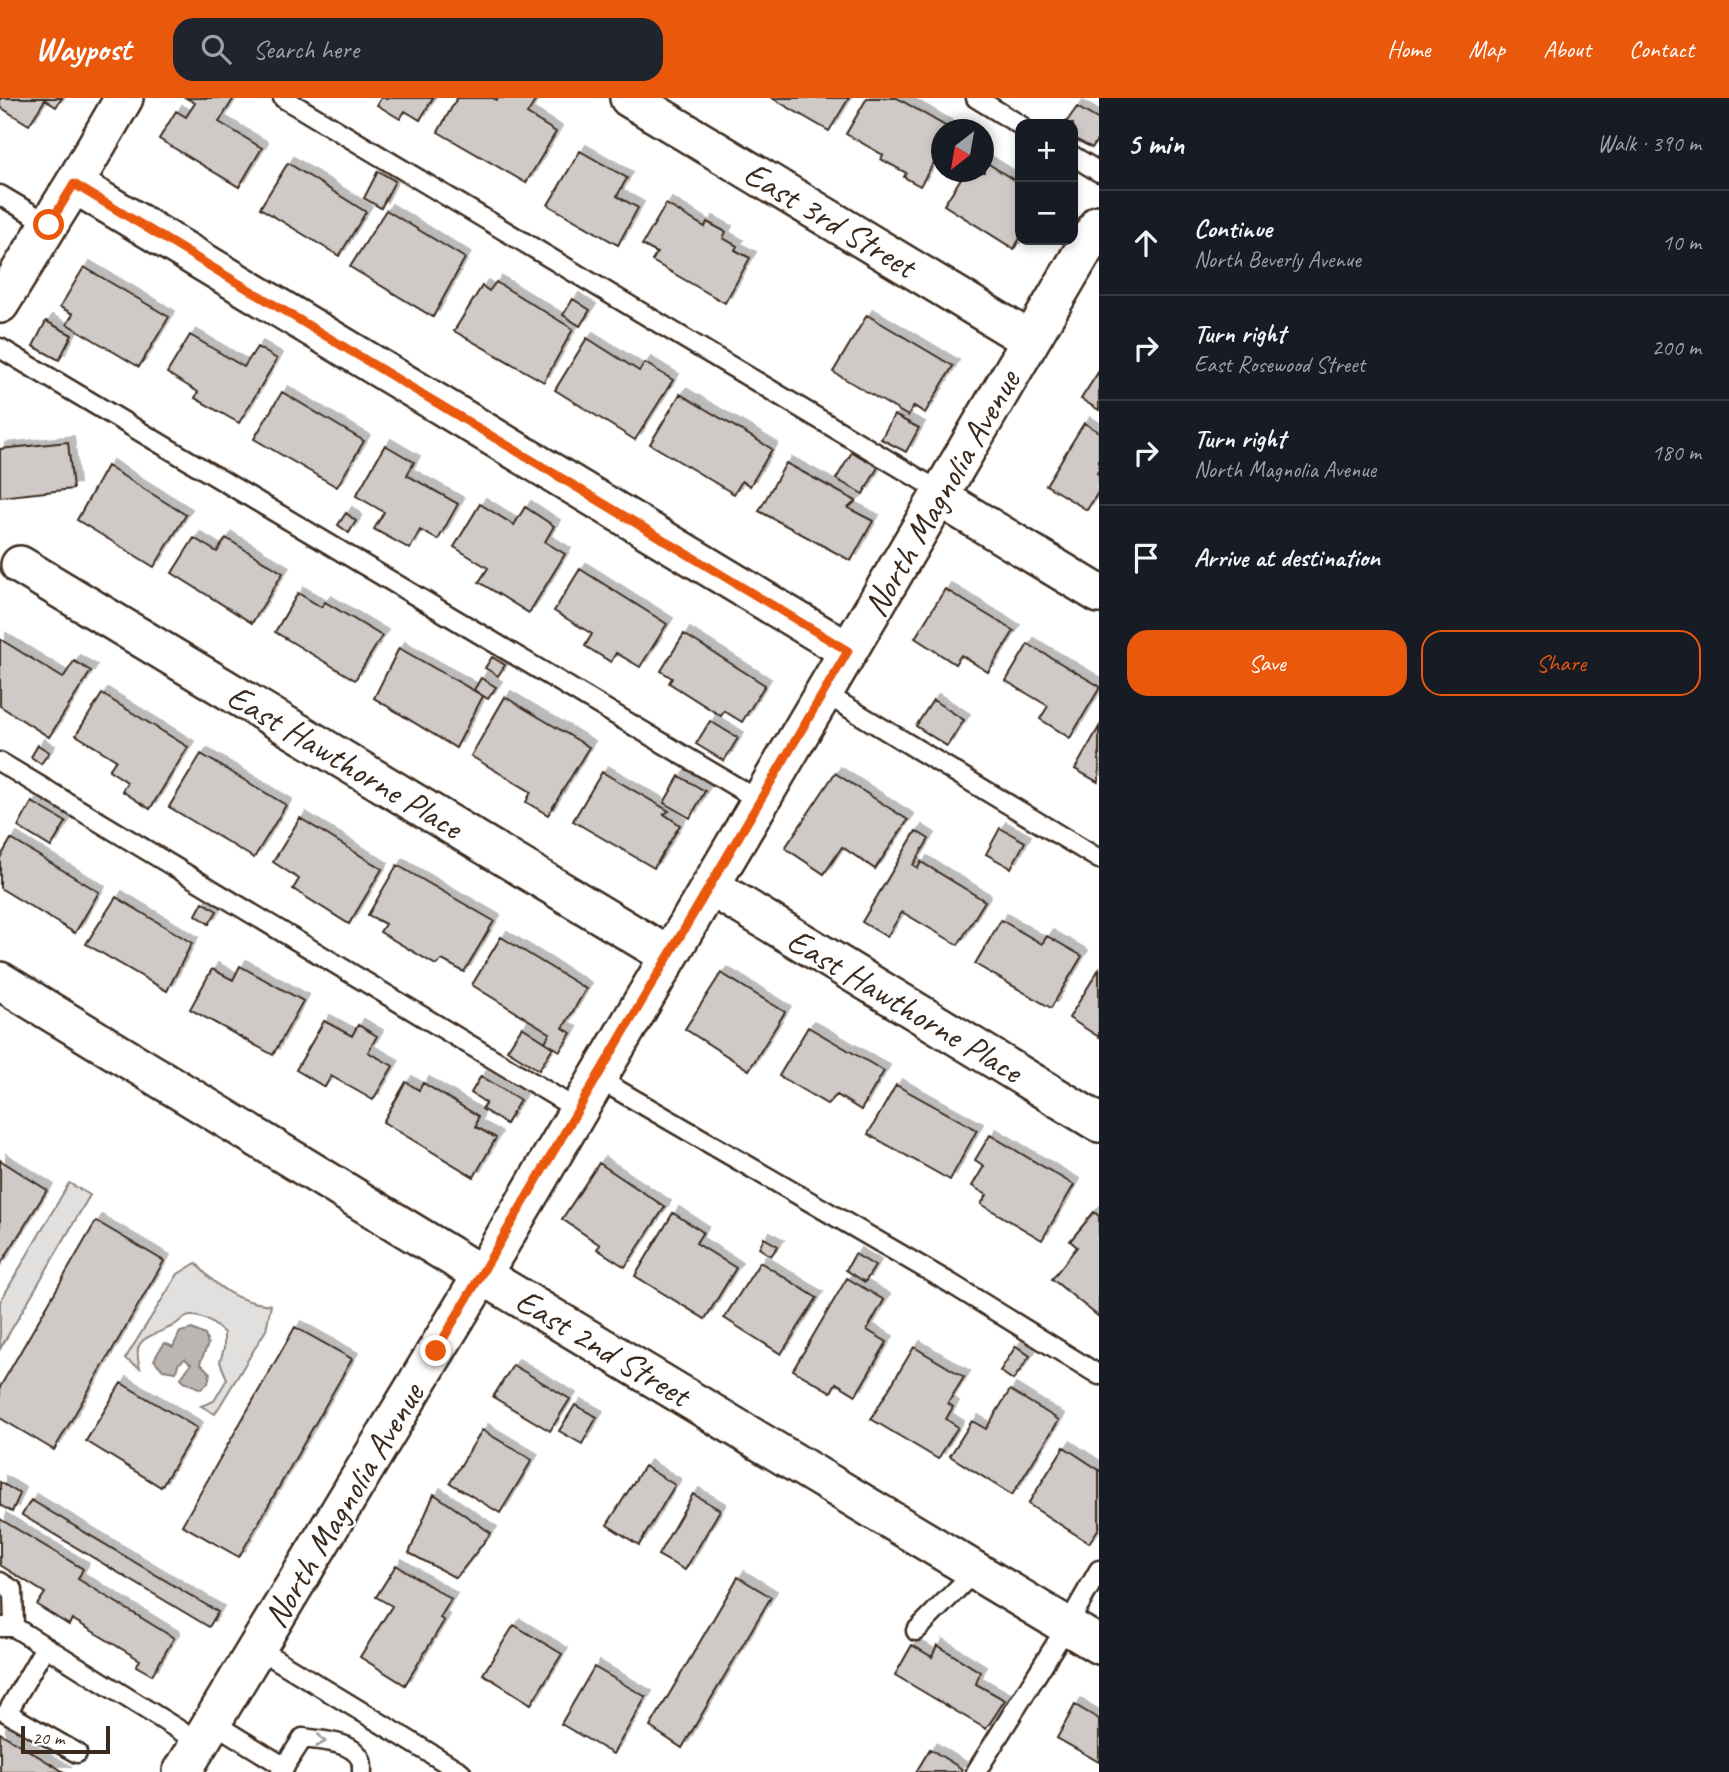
<!DOCTYPE html>
<meta charset="utf-8">
<style>
:root{--surface:#171b24;--page:#20242c;--text:#f1f3f6;--muted:#9ea1a6;--line:#363941;--accent:#ea580c}
body{margin:0;font-family:Caveat,sans-serif;background:var(--page);color:var(--text)}
.controls{position:absolute;right:21px;top:21px;display:grid;overflow:hidden;border-radius:14px;box-shadow:0 4px 10px #0003}
.controls button{width:63px;height:63px;display:grid;place-items:center;padding:0;border:0;border-bottom:2px solid var(--line);background:var(--surface);color:var(--text);font:35px sans-serif}
.compass{position:absolute;left:931px;top:21px;width:63px;height:63px;border-radius:50%;background:var(--surface);box-shadow:0 4px 10px #0003;rotate:211deg}
.scale{position:absolute;left:21px;bottom:18px;width:89px;box-sizing:border-box;padding-left:7px;border:4px solid #3b2a1e;border-top:0;font-size:19px;line-height:24px;white-space:nowrap;color:#3b2a1e;-webkit-text-stroke:5px #fff;paint-order:stroke}
.stop{position:absolute;width:21px;height:21px;margin:-16px;border:5px solid #ea580c;border-radius:50%;background:#fff}
.stop.end{background:#ea580c;border-color:#fff;box-shadow:0 2px 7px #0008}
.list{margin:0;padding:0;list-style:none}
h2{display:flex;justify-content:space-between;align-items:center;height:91px;margin:0;padding:0 28px;font-size:30px}
h2 small{font-size:23px;font-weight:400;color:var(--muted)}
.list li{display:grid;grid-template-columns:46px 1fr auto;gap:21px;align-items:center;box-sizing:border-box;height:105px;padding:0 28px;border-top:2px solid var(--line)}
.list b{display:block;font-size:26px;white-space:nowrap}
.list p{margin:0;font-size:23px;white-space:nowrap;color:var(--muted)}
.list em{font-size:23px;font-style:normal;color:var(--muted)}
.actions{display:flex;gap:14px;padding:21px 28px}
.actions a{flex:1;padding:16px 0;border:2px solid var(--accent);border-radius:21px;text-align:center;font-size:24px;color:var(--accent)}
.actions .main{background:var(--accent);color:#fff}
.icon{flex:none;width:38px;height:38px;fill:none;stroke:currentColor;stroke-width:2;stroke-linecap:round;stroke-linejoin:round}
.map{position:relative;flex:none;width:1099px;height:1674px;overflow:hidden}
header{display:flex;align-items:center;gap:42px;box-sizing:border-box;height:98px;padding:0 35px;background:var(--accent);color:#fff}
header strong{font-size:33px}
nav{display:flex;gap:38px;margin-inline-start:auto;font-size:24px}
.search{width:490px;height:63px;background:var(--page);display:flex;align-items:center;gap:18px;box-sizing:border-box;padding:0 24px;border-radius:21px;color:var(--muted);font-size:26px}
main{display:flex}
aside{flex:1;background:var(--surface)}
.map>svg:first-child{display:block}
.green{fill:#e2e0de;stroke:#8e857e;stroke-width:2}
.water{fill:#bcb6b3;stroke:#887e77;stroke-width:2}
.building{fill:#cfcac7;stroke:#3b2a1e;stroke-width:2;filter:url(#shadow)}
.lines{fill:none;stroke-linecap:round;stroke-linejoin:round}
.lane-casing{stroke:#3b2a1e;stroke-width:23}
.street-casing{stroke:#3b2a1e;stroke-width:42}
.lane{stroke:#fff;stroke-width:18}
.street{stroke:#fff;stroke-width:37}
.oneway{stroke:#a79f9a}
.route{stroke:#ea580c;stroke-width:9}
.labels{text-anchor:middle;stroke-width:5;stroke-linejoin:round;paint-order:stroke}
.street-label{font-size:35px;fill:#3b2a1e;stroke:#fff}
</style>
<header>
<strong>Waypost</strong>
<div class="search"><svg class="icon" aria-label="search" viewBox="0 0 24 24"><circle cx="10" cy="10" r="6"/><path d="M15 15l6 6"/></svg>Search here</div>
<nav><a>Home</a><a>Map</a><a>About</a><a>Contact</a></nav>
</header>
<main>
<div class="map">
<svg width="1099" height="1674" viewBox="0 0 1099 1674">
<defs>
<filter id="shadow"><feDropShadow dx="6" dy="-6" stdDeviation="0" flood-color="#0004"/></filter>
</defs>
<rect width="100%" height="100%" fill="#fff"/>
<filter id="ink" filterUnits="userSpaceOnUse"><feTurbulence type="fractalNoise" baseFrequency=".0143" numOctaves="2"/><feDisplacementMap in="SourceGraphic" scale="14" xChannelSelector="R" yChannelSelector="G"/><feConvolveMatrix kernelMatrix="1 2 1 2 8 2 1 2 1" color-interpolation-filters="sRGB"/></filter>
<g filter="url(#ink)">
<path class="green" d="M69 1085 90 1097 0 1251V1204Z
M196 1165C218 1191 237 1204 271 1207L266 1232 215 1316 201 1308 214 1303 227 1281 220 1264 224 1250V1235C215 1227 204 1217 190 1218 183 1219 177 1226 171 1229 148 1240 131 1239 140 1270L125 1261 178 1176Z"/>
<path class="water" d="M192 1231 205 1237 208 1246 200 1265 210 1275 208 1285 201 1291 184 1283 181 1280 191 1266 185 1261 178 1266 176 1274 163 1272 154 1262 159 1253 165 1245 173 1249 180 1234Z"/>
<path class="building" d="M0 0H62L56 9 45 2 29 27 0 9Z
M186 0H234L219 24 262 50 239 89 159 41 176 13 186 19 195 5Z
M381 0H433L420 22 405 13 400 21 377 7Z
M457 0H493L497 2 498 0H537L527 16 556 34 526 85 438 34Z
M772 0H849L829 33Z
M867 0H897L952 32H942V51L920 88 904 79 906 75 881 61 883 57 846 36Z
M1077 9 1099 22V39L1092 50 1073 40V26H1065Z
M580 53 627 80 617 98 638 110 618 147 548 107Z
M984 63 1020 86V140L1014 151 944 107 965 74H984Z
M288 65 366 114 339 158 260 110Z
M378 73 395 83 381 110 364 100Z
M666 106 705 129 707 124 726 134 723 140 737 148 735 152 750 160 725 205 652 163 657 155 642 147Z
M386 112 465 160 433 219 350 169Z
M84 169 169 219 139 269 67 226 73 216 60 209Z
M496 184 573 231 544 284 454 233 482 188 489 193Z
M573 201 590 212 580 228 563 217Z
M867 217 953 268 925 315 914 308 908 318 833 274Z
M46 223 72 237 59 262 33 248Z
M190 237 244 269 257 249 277 261 239 325 195 300 198 294 167 275Z
M587 240 639 273 645 265 673 282 635 342 555 292Z
M1099 273V312L1081 301Z
M282 294 364 343 337 389 254 341Z
M680 296 772 351 750 388 742 383 734 396 650 346Z
M894 317 919 330 906 354 881 341Z
M1084 325 1099 334V372L1097 375 1099 376V393L1087 412 1046 387Z
M68 344 73 391 0 399V351Z
M385 347 414 364 407 377 458 406 438 442 420 432 410 451 374 431 384 414 356 398Z
M852 354 878 369 863 396 836 381Z
M786 365 856 403 848 410 873 423 851 463 759 413Z
M107 368 186 417 154 469 77 422Z
M480 406 514 427 525 409 554 428 545 444 565 456 529 515 479 484 488 470 454 449Z
M346 415 356 423 349 435 338 427Z
M194 440 217 454 226 440 283 475 252 525 172 475Z
M580 471 667 526 640 569 616 555 611 564 585 548 592 536 554 513Z
M945 491 1014 533 988 574 961 557 955 566 915 540Z
M298 495 321 509 325 504 382 538 355 582 275 534Z
M684 536 765 587 742 624 724 613 721 618 669 585 672 580 661 573Z
M0 541 63 580 74 563 91 573 49 639 0 608Z
M1028 546 1099 588V591L1070 640 1040 621 1048 608 1006 583Z
M399 550 483 598 456 650 374 600Z
M492 559 505 567 498 578 485 570Z
M481 580 496 589 488 601 474 592Z
M102 596 188 649 150 711 122 693 127 684 109 672 116 662 76 637Z
M505 599 589 649 548 717 526 704 531 694 471 658Z
M933 602 964 622 947 648 916 628Z
M710 623 738 640 724 663 696 646Z
M1099 629V682L1098 684 1075 671Z
M38 647 49 654 41 666 31 659Z
M201 656 286 707 254 760 169 709Z
M602 674 669 713 664 716 680 727 654 770 573 723Z
M835 675 908 722 875 771 842 749 824 776 785 750Z
M679 678 705 693 690 720 664 705Z
M32 704 66 724 51 749 18 729Z
M300 720 382 771 349 826 293 791 299 781 273 764Z
M1000 730 1025 744 1011 770 986 756Z
M916 733 929 741 913 767 918 770 921 764 985 803 958 847 902 814 887 839 862 824Z
M11 741 99 794 75 835 0 790V760Z
M397 767 494 823 464 874 442 862 436 867 380 834 385 826 368 817Z
M116 799 192 845 167 893 86 846Z
M203 804 217 813 209 826 196 817Z
M1001 822 1042 846 1047 838 1082 858 1051 910 975 866Z
M501 839 586 891 563 930 571 935 560 953 545 944 550 935 472 887Z
M240 868 303 903 273 957 190 911 212 871 233 882Z
M1099 871V939L1069 920Z
M721 875 785 914 749 972 685 931Z
M324 923 352 938 358 927 377 938 368 954 393 968 373 1002 331 978 325 989 296 972Z
M522 929 553 949 539 972 507 952Z
M808 929 884 973 861 1012 837 997 827 1006 779 978Z
M481 978 520 1002 506 1026 482 1011 486 1005 471 995Z
M406 984 419 992 423 985 478 1018 476 1029 496 1040 474 1079 383 1024Z
M896 987 977 1032 950 1082 868 1036Z
M990 1037 1074 1087 1042 1142 981 1106 987 1097 972 1088 984 1068 975 1062Z
M0 1062 47 1092 0 1167Z
M599 1065 665 1109 625 1169 597 1151 600 1147 562 1121Z
M1094 1114 1099 1118V1219L1052 1181 1077 1149 1070 1143Z
M673 1115 703 1134 696 1145 736 1170 705 1221 635 1178Z
M96 1123 164 1163 54 1352 0 1320V1289Z
M764 1140 778 1148 771 1158 759 1150Z
M855 1156 875 1168 865 1184 846 1172Z
M760 1164 817 1200 781 1256 724 1220Z
M847 1180 884 1202 867 1232 887 1244 856 1297 836 1285 831 1294 793 1272Z
M295 1229 352 1261 239 1459 182 1427Z
M1016 1248 1030 1258 1013 1282 1000 1273Z
M914 1249 964 1279 948 1305 953 1309 946 1321 958 1329 938 1361 871 1321Z
M513 1267 570 1301 550 1333 493 1299Z
M121 1285 197 1330 161 1389 86 1343Z
M1010 1292 1059 1322 1012 1397 950 1358 972 1323 986 1331Z
M575 1307 597 1319 582 1346 559 1333Z
M482 1332 532 1362 500 1415 450 1385Z
M1064 1349 1099 1372V1430L1089 1445 1028 1406Z
M644 1368 675 1387 639 1447 607 1427Z
M0 1384 20 1396 12 1414 0 1407Z
M434 1396 491 1435 456 1480 409 1455Z
M693 1396 720 1412 685 1472 658 1457Z
M31 1402 218 1514 209 1529 22 1417Z
M0 1421 83 1471 78 1481 174 1540 152 1577 136 1568 140 1562 72 1521 69 1527 37 1507 45 1495 0 1467Z
M396 1467 451 1501 440 1520 444 1523 405 1587 360 1559 392 1508 376 1499Z
M738 1479 771 1499 682 1650 650 1629Z
M514 1527 562 1556 531 1606 483 1576Z
M912 1547 932 1559 937 1547 980 1574 976 1586 1005 1602 986 1631 895 1577Z
M594 1569 646 1599 613 1656 561 1626Z
M1075 1607 1099 1621V1664L1057 1640Z
M0 1635 64 1674H0Z
M930 1651 962 1671 960 1674H916Z"/>
<g class="lines">
<g class="lane-casing">
<path id="lane" d="M283 0 941 394
M976 0 1020 27
M1073 58 1099 74
M0 97 49 126
M0 250 760 703
M824 595 1099 761
M0 664 578 1012
M597 980 950 1185 1099 1277
M0 1484 13 1492 14 1529
M0 1529H14L200 1645
M916 1533 975 1473
M45 1549 7 1615 77 1655
M257 1550 461 1674
M212 1624 285 1669
M281 1674 303 1640C321 1643 353 1643 361 1662 362 1664 362 1672 362 1674
M976 1674 1067 1528 1099 1472"/>
</g>
<g class="street-casing">
<path id="street" d="M629 0 1030 242
M74 86 848 553
M0 206 74 86 124 0
M939 399 1099 496
M20 467 669 858
M710 788 1099 1025
M0 883 482 1177 1099 1547
M182 1674 482 1177 1099 126"/>
</g>
<use href="#lane" class="lane"/>
<use href="#street" class="street"/>
</g>
<defs><path id="oneway-chevron" d="M-2-3.5L2.5 0L-2 3.5" fill="none" stroke-width="1.6" stroke-linecap="round" stroke-linejoin="round" transform="scale(1.75)"/></defs>
<use class="oneway" href="#oneway-chevron" transform="translate(321 1643) rotate(8)"/>
</g>
<g class="lines" filter="url(#ink)">
<path class="route" d="M49 127 74 86 848 553 436 1253"/>
</g>
<g class="labels">
<g class="street-label">
<text transform="translate(830 121) rotate(31)" y="12">East 3rd Street</text>
<text transform="translate(941 395) rotate(-60)" y="12">North Magnolia Avenue</text>
<text transform="translate(345 663) rotate(31)" y="12">East Hawthorne Place</text>
<text transform="translate(905 907) rotate(31)" y="12">East Hawthorne Place</text>
<text transform="translate(603 1249) rotate(31)" y="12">East 2nd Street</text>
<text transform="translate(343 1407) rotate(-59)" y="12">North Magnolia Avenue</text>
</g>
</g>
</svg>
<div class="controls">
<button>+</button>
<button>−</button>
</div>
<svg class="compass" viewBox="-18 -18 36 36"><path d="M0-13l5 13h-10z" fill="#e53935"/><path d="M0 13l5-13h-10z" fill="#9ea1a6"/></svg>
<div class="scale">20 m</div>
<div class="stop" style="left:49px;top:127px"></div>
<div class="stop end" style="left:436px;top:1253px"></div>
</div>
<aside>
<h2>5 min<small>Walk · 390 m</small></h2>
<ul class="list">
<li><svg class="icon" aria-label="ahead" viewBox="0 0 24 24"><path d="M12 20V5M6 11l6-6 6 6"/></svg><div><b>Continue</b><p>North Beverly Avenue</p></div><em>10 m</em></li>
<li><svg class="icon" aria-label="right" viewBox="0 0 24 24"><path d="M7 20v-9h11M14 6l5 5-5 5"/></svg><div><b>Turn right</b><p>East Rosewood Street</p></div><em>200 m</em></li>
<li><svg class="icon" aria-label="right" viewBox="0 0 24 24"><path d="M7 20v-9h11M14 6l5 5-5 5"/></svg><div><b>Turn right</b><p>North Magnolia Avenue</p></div><em>180 m</em></li>
<li><svg class="icon" aria-label="arrive" viewBox="0 0 24 24"><path d="M6 21V4h12l-3 4 3 4H6"/></svg><div><b>Arrive at destination</b></div></li>
</ul>
<div class="actions"><a class="main">Save</a><a>Share</a></div>
</aside>
</main>
